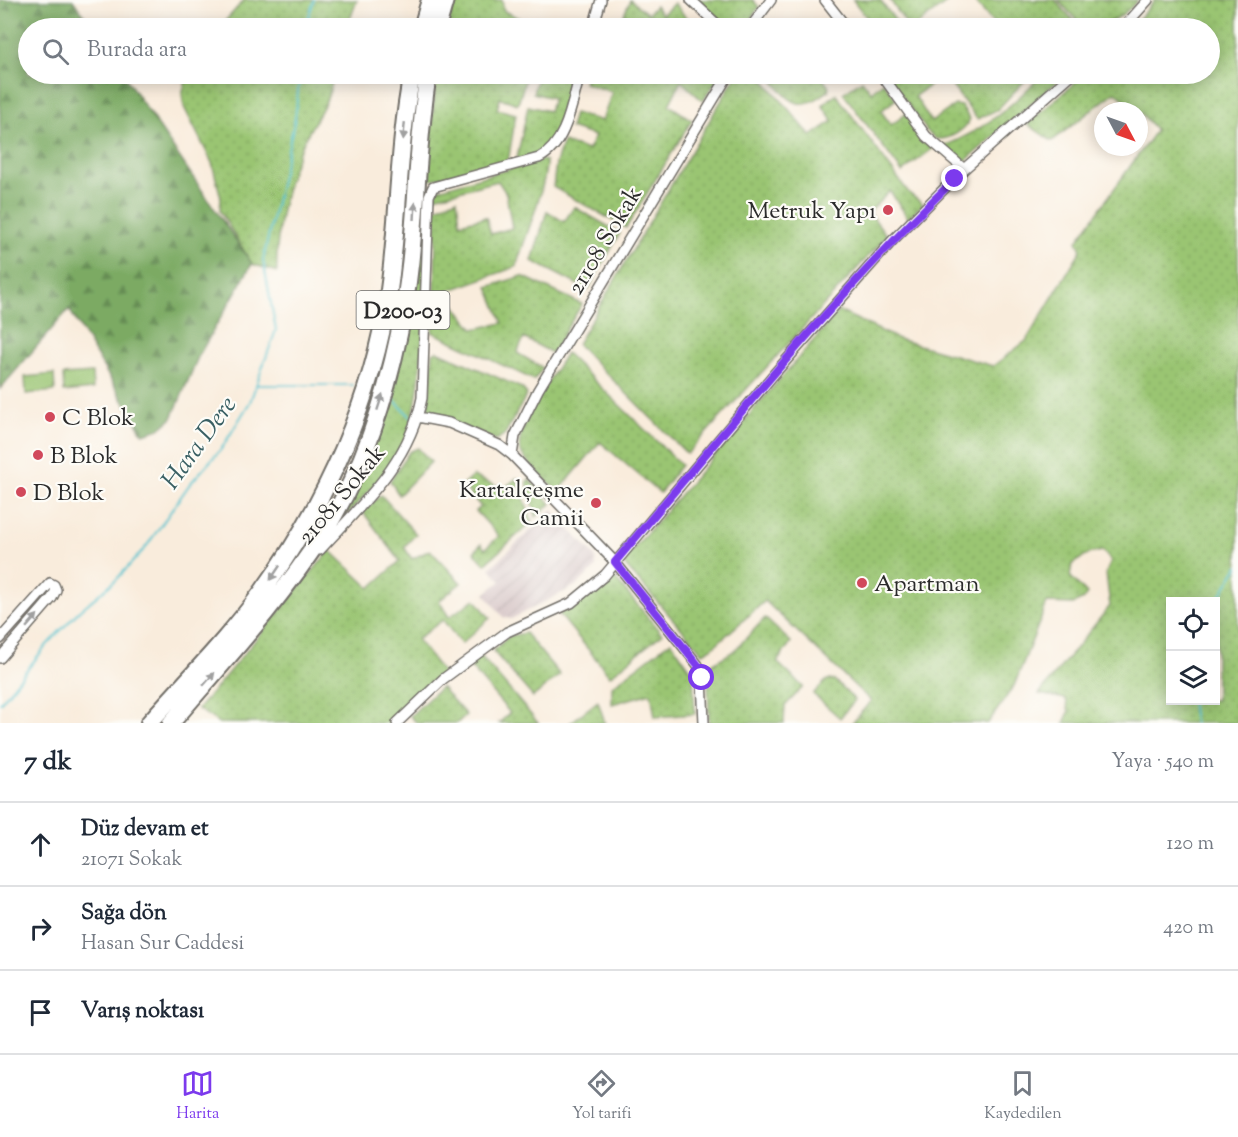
<!DOCTYPE html>
<html lang="tr">
<meta charset="utf-8">
<style>
:root{--surface:#fff;--page:#f2f2f3;--text:#1f2937;--muted:#747a83;--line:#e0e1e3;--accent:#7c3aed}
body{margin:0;font-family:"Sorts Mill Goudy",serif;background:var(--page);color:var(--text)}
.controls{position:absolute;right:18px;bottom:18px;display:grid;overflow:hidden;border-radius:0px;box-shadow:0 3px 15px #0003}
.controls button{width:54px;height:54px;display:grid;place-items:center;padding:0;border:0;border-bottom:2px solid var(--line);background:var(--surface);color:var(--text);font:30px sans-serif}
.compass{position:absolute;left:1094px;top:102px;width:54px;height:54px;border-radius:50%;background:var(--surface);box-shadow:0 3px 15px #0003;rotate:131deg}
.stop{position:absolute;width:18px;height:18px;margin:-14px;border:4px solid #7c3aed;border-radius:50%;background:#fff}
.stop.end{background:#7c3aed;border-color:#fff;box-shadow:0 2px 6px #0008}
.list{margin:0;padding:0;list-style:none}
h2{display:flex;justify-content:space-between;align-items:center;height:78px;margin:0;padding:0 24px;font-size:26px}
h2 small{font-size:20px;font-weight:400;color:var(--muted)}
.list li{display:grid;grid-template-columns:39px 1fr auto;gap:18px;align-items:center;box-sizing:border-box;height:84px;padding:0 24px;border-top:2px solid var(--line)}
.list b{display:block;font-size:22px;white-space:nowrap}
.list p{margin:0;font-size:20px;white-space:nowrap;color:var(--muted)}
.list em{font-size:20px;font-style:normal;color:var(--muted)}
.icon{flex:none;width:33px;height:33px;fill:none;stroke:currentColor;stroke-width:2;stroke-linecap:round;stroke-linejoin:round}
.map{position:relative;flex:none;width:1238px;height:723px;overflow:hidden}
.search{position:absolute;background:var(--surface);box-shadow:0 3px 15px #0003;left:18px;right:18px;top:18px;height:66px;display:flex;align-items:center;gap:15px;box-sizing:border-box;padding:0 21px;border-radius:33px;color:var(--muted);font-size:22px}
.sheet{height:330px;background:var(--surface)}
nav{display:flex;justify-content:space-around;align-items:center;box-sizing:border-box;height:84px;border-top:2px solid var(--line);background:var(--surface);font-size:16px;color:var(--muted)}
nav a{display:grid;justify-items:center;gap:3px}
nav .on{color:var(--accent)}
.map>svg:first-child{display:block}
.industrial{fill:url(#industrial-furrows)}
.grass{fill:url(#grass-dots);stroke:#62784e;stroke-width:1.5;fill-rule:evenodd}
.forest{fill:url(#forest-firs);stroke:#536a48;stroke-width:1.5}
.pitch{fill:#9ac572;stroke:#62784e;stroke-width:1.5}
.lines{fill:none;stroke-linecap:round;stroke-linejoin:round}
.stream{stroke:#56c3cf;stroke-width:2}
.minor-casing{stroke:#736f69;stroke-width:12}
.trunk-casing{stroke:#736f69;stroke-width:20}
.minor{stroke:#fff;stroke-width:9}
.trunk{stroke:#fff;stroke-width:16}
.oneway{fill:#a0a0a0}
.route{stroke:#7c3aed;stroke-width:8}
.poi-dot{fill:#d1495b;stroke:#fdfcf7;stroke-width:2}
.labels{text-anchor:middle;stroke-width:4.5;stroke-linejoin:round;paint-order:stroke}
.shield{fill:#fdfcf7;stroke:#6a6a68;stroke-width:1.5}
.shield-label{font-size:22px;font-weight:bold;fill:#2b2b2b}
.poi-label{font-size:24px;fill:#2b2b2b;stroke:#fdfcf7;text-anchor:start}
.street-label{font-size:24px;fill:#2b2b2b;stroke:#fdfcf7}
.water-label{font-size:26px;font-style:italic;fill:#3a6064;stroke:#fdfcf7}
</style>
<div class="map">
<svg width="1238" height="723" viewBox="0 0 1238 723">
<defs>
<pattern id="industrial-furrows" width="10" height="10" patternUnits="userSpaceOnUse" patternTransform="scale(1.5)"><rect width="10" height="10" fill="#d2bfc1"/><path d="M-1 1l2-2M0 10L10 0M9 11l2-2" fill="none" stroke="#b4a4a6"/></pattern>
<pattern id="grass-dots" width="8" height="8" patternUnits="userSpaceOnUse" patternTransform="scale(1.5)"><rect width="8" height="8" fill="#9ac572"/><path d="M2 2h.1M6 6h.1" fill="none" stroke="#85a963" stroke-width="1.8" stroke-linecap="round"/></pattern>
<pattern id="forest-firs" width="22" height="20" patternUnits="userSpaceOnUse" patternTransform="scale(1.5)"><rect width="22" height="20" fill="#7baa64"/><path d="M5 1l3.5 6h-7zM16 11l3.5 6h-7z" fill="#658b53"/></pattern>
</defs>
<rect width="100%" height="100%" fill="#fdfcf7"/>
<filter id="ink" filterUnits="userSpaceOnUse"><feTurbulence type="fractalNoise" baseFrequency=".0167" numOctaves="2"/><feDisplacementMap in="SourceGraphic" scale="12" xChannelSelector="R" yChannelSelector="G"/><feConvolveMatrix kernelMatrix="1 2 1 2 8 2 1 2 1" color-interpolation-filters="sRGB"/></filter>
<filter id="wash" filterUnits="userSpaceOnUse"><feTurbulence type="fractalNoise" baseFrequency=".008" numOctaves="4" result="noise"/><feDisplacementMap in="SourceGraphic" scale="24" xChannelSelector="R" yChannelSelector="G"/><feGaussianBlur stdDeviation="1.35" result="paint"/><feColorMatrix in="noise" values="0 0 0 0 0 0 0 0 0 0 0 0 0 0 0 0 0 1.4 0 .05"/><feComposite in="paint" operator="in"/></filter>
<g filter="url(#wash)">
<rect width="100%" height="100%" fill="#f9ecdc"/>
<path class="industrial" d="M552 510 595 556 596 567 577 585 511 619 503 617 485 594 501 581 490 568Z"/>
<path class="grass" d="M244 0H357L347 28H219Z
M455 0H502L504 11 521 19 518 28H447Z
M630 0 648 14 655 6 662 15 674 3 694 27 703 20 712 28H619Z
M696 0H753L759 7 745 28H729Z
M853 0H880L901 28H854L867 18Z
M890 0H950L913 28H909Z
M974 0H1055L1080 28H997Z
M1058 0H1138C1124 16 1106 28 1084 28Z
M1155 0H1238V723H1064L1069 712 1066 699 1039 694 1110 606 1106 573 1111 561 1103 551 1090 553 1072 564 1070 576 1087 594 1084 599 1073 604 1047 603 1014 686 988 723H852L871 701 765 601 712 648 703 653 622 562 839 311 898 339 993 366 1026 341 1081 250 1077 241 1156 130 1139 111 1115 92 1052 141 1027 124 1085 74H1210V28H1131ZM1170 602H1216V700H1170Z
M188 74H333C332 100 313 121 302 145 285 184 275 231 277 272L252 264 220 211 221 198 212 163 184 107 182 94Z
M437 74H527L518 104 500 98 497 109 516 114 508 162 425 181Z
M538 74H575L558 134 543 152 521 160 517 158 528 106 549 111 553 98 533 93Z
M586 74 616 79 618 74H721L703 101 681 81 669 105 692 120 626 228 553 187 556 163 563 142 588 150 595 136 570 128 574 113 602 121 612 92 584 83Z
M737 74H759L811 136 833 121 822 105 836 94 909 193 923 204 908 218 890 191 869 212 887 236 687 454 577 344Z
M768 74H819L829 87 828 91C797 116 789 100 768 74Z
M887 74H932L937 80 915 96 931 122 955 105 961 106 970 119C964 131 950 140 936 139L927 131Z
M943 74H1031L997 110 977 119Z
M1043 74H1066L962 164 944 146C987 129 1011 106 1043 74Z
M862 80 871 92 883 82 896 99 881 111 891 125 906 114 932 149 902 172 843 93Z
M542 160 546 161C547 185 524 240 516 267L439 294 435 293 436 208 457 199 460 223 486 217 491 234 512 228 506 193 498 181 435 197 438 189Z
M574 207 620 233 588 290 532 261 547 211 564 222Z
M425 233C423 291 427 393 404 443 387 478 353 507 327 535L353 488 421 234Z
M522 276 582 304 552 353 524 338 517 353 543 368 534 380 432 332 436 307 451 301 474 329 503 323 488 287Z
M437 351 522 388 527 394 505 434 496 440 433 416 428 409 433 353Z
M566 353 681 465 660 493 600 442 558 492C550 483 523 461 520 450 514 429 555 372 566 353Z
M418 448 431 462 399 495 390 481 409 452Z
M473 476 503 489 517 478 532 522 485 564 474 552 481 544 485 549 499 536 476 511 481 507 463 485Z
M529 479 551 504 536 517 527 482Z
M381 495 416 534 404 547 412 559 430 550 461 583 439 601 449 617 475 599 490 618 461 644 443 620 417 639 443 673 390 723H219L198 709 330 550 370 588 400 561 363 512Z
M613 576 662 634 610 676 559 614 598 590Z
M765 618 791 642 777 662 803 687 785 706 784 723H709L708 679 705 668 734 651Z
M525 633 560 675 533 697 493 651 509 636Z
M671 641 693 673 695 714 655 717 651 693 612 704V686Z
M480 655 538 723H499L510 713 469 665Z
M827 680H834L855 700 840 718 813 694Z
M441 687 466 715 457 723H417L410 716Z
M598 701 605 723H570Z"/>
<path class="forest" d="M0 0H73L93 28H28V74H123L252 264 199 355 172 418 159 429 143 434 69 309 0 389Z"/>
<path class="pitch" d="M92 373 93 389 64 392 63 375Z
M54 374 55 391 26 394 25 377Z"/>
<g class="lines">
<path class="stream" d="M305 28 314 0
M257 385H353
M392 398 411 417
M1216 603 1238 566
M1191 700 1194 723
M0 703 47 645 78 612 117 579 146 547 189 485 222 448 250 402 276 330 263 260 295 118 300 74"/>
</g>
</g>
<g filter="url(#ink)">
<g class="lines">
<g class="minor-casing">
<path id="minor" d="M691 0 721 28
M825 0 847 28
M593 28 601 0
M750 28 771 0
M1123 28 1148 0
M881 74 926 136 964 169
M418 417 449 423 499 445 512 455 615 562 698 665 702 678 704 723
M512 455 515 436 538 390 729 74
M320 550C363 503 409 463 422 398L429 196 433 187 539 158C567 144 572 102 580 74
M0 639 50 583 54 585 56 590 52 598 0 658
M397 723 443 679 507 632 571 603 605 575 774 374 893 240 964 169 1072 74"/>
</g>
<g class="trunk-casing">
<path id="trunk" d="M422 28 430 0
M437 28 445 0
M149 723C187 680 228 639 262 592 326 504 373 399 389 290 399 218 398 145 412 74
M171 723C224 661 280 601 324 532 361 474 385 401 399 334 418 248 414 160 428 74"/>
</g>
<use href="#minor" class="minor"/>
<use href="#trunk" class="trunk"/>
</g>
<defs><path id="oneway-solid" d="M-6-.8H1V-3.2L6.5 0L1 3.2V.8H-6Z" transform="scale(1.5)"/></defs>
<g class="oneway">
<use href="#oneway-solid" transform="translate(404 131) rotate(95)"/>
<use href="#oneway-solid" transform="translate(415 211) rotate(-87)"/>
<use href="#oneway-solid" transform="translate(380 402) rotate(-72)"/>
<use href="#oneway-solid" transform="translate(275 573) rotate(124)"/>
<use href="#oneway-solid" transform="translate(32 621) rotate(-49)"/>
<use href="#oneway-solid" transform="translate(209 679) rotate(-49)"/>
</g>
</g>
<g class="lines" filter="url(#ink)">
<path class="route" d="M702 678 698 665 615 562C725 432 832 298 955 179"/>
</g>
<g class="poi-dot">
<circle cx="888" cy="210" r="6"/>
<circle cx="50" cy="417" r="6"/>
<circle cx="38" cy="455" r="6"/>
<circle cx="21" cy="492" r="6"/>
<circle cx="596" cy="503" r="6"/>
<circle cx="862" cy="583" r="6"/>
</g>
<g class="labels">
<rect class="shield" x="356.5" y="291" width="93" height="38" rx="4.5"/>
<g class="shield-label">
<text x="403" y="318">D200-03</text>
</g>
<g class="poi-label">
<text x="876" y="218" text-anchor="end">Metruk Yapı</text>
<text x="62" y="425">C Blok</text>
<text x="50" y="463">B Blok</text>
<text x="584" y="497" text-anchor="end">Kartalçeşme<tspan x="584" dy="28">Camii</tspan></text>
<text x="33" y="500">D Blok</text>
<text x="874" y="591">Apartman</text>
</g>
<g class="street-label">
<text transform="translate(604 240) rotate(-59)" y="8">21108 Sokak</text>
<text transform="translate(341 494) rotate(-50)" y="8">21081 Sokak</text>
</g>
<g class="water-label">
<text transform="translate(198 442) rotate(-54)" y="9">Hara Dere</text>
</g>
</g>
</svg>
<div class="controls">
<button><svg class="icon" aria-label="locate" viewBox="0 0 24 24"><circle cx="12" cy="12" r="6"/><path d="M12 2v4M12 18v4M2 12h4M18 12h4"/></svg></button>
<button><svg class="icon" aria-label="layers" viewBox="0 0 24 24"><path d="M12 4l9 5-9 5-9-5zM3 14l9 5 9-5"/></svg></button>
</div>
<svg class="compass" viewBox="-18 -18 36 36"><path d="M0-13l5 13h-10z" fill="#e53935"/><path d="M0 13l5-13h-10z" fill="#747a83"/></svg>
<div class="stop" style="left:702px;top:678px"></div>
<div class="stop end" style="left:955px;top:179px"></div>
<div class="search"><svg class="icon" aria-label="search" viewBox="0 0 24 24"><circle cx="10" cy="10" r="6"/><path d="M15 15l6 6"/></svg>Burada ara</div>
</div>
<section class="sheet">
<h2>7 dk<small>Yaya · 540 m</small></h2>
<ul class="list">
<li><svg class="icon" aria-label="ahead" viewBox="0 0 24 24"><path d="M12 20V5M6 11l6-6 6 6"/></svg><div><b>Düz devam et</b><p>21071 Sokak</p></div><em>120 m</em></li>
<li><svg class="icon" aria-label="right" viewBox="0 0 24 24"><path d="M7 20v-9h11M14 6l5 5-5 5"/></svg><div><b>Sağa dön</b><p>Hasan Sur Caddesi</p></div><em>420 m</em></li>
<li><svg class="icon" aria-label="arrive" viewBox="0 0 24 24"><path d="M6 21V4h12l-3 4 3 4H6"/></svg><div><b>Varış noktası</b></div></li>
</ul>
</section>
<nav>
<a class="on"><svg class="icon" aria-label="map" viewBox="0 0 24 24"><path d="M3 6l6-2 6 2 6-2v14l-6 2-6-2-6 2zM9 4v14M15 6v14"/></svg>Harita</a>
<a><svg class="icon" aria-label="directions" viewBox="0 0 24 24"><path d="M12 3l9 9-9 9-9-9zM9 14v-3h6M13 9l2 2-2 2"/></svg>Yol tarifi</a>
<a><svg class="icon" aria-label="saved" viewBox="0 0 24 24"><path d="M7 4h10v16l-5-4-5 4z"/></svg>Kaydedilen</a>
</nav>
